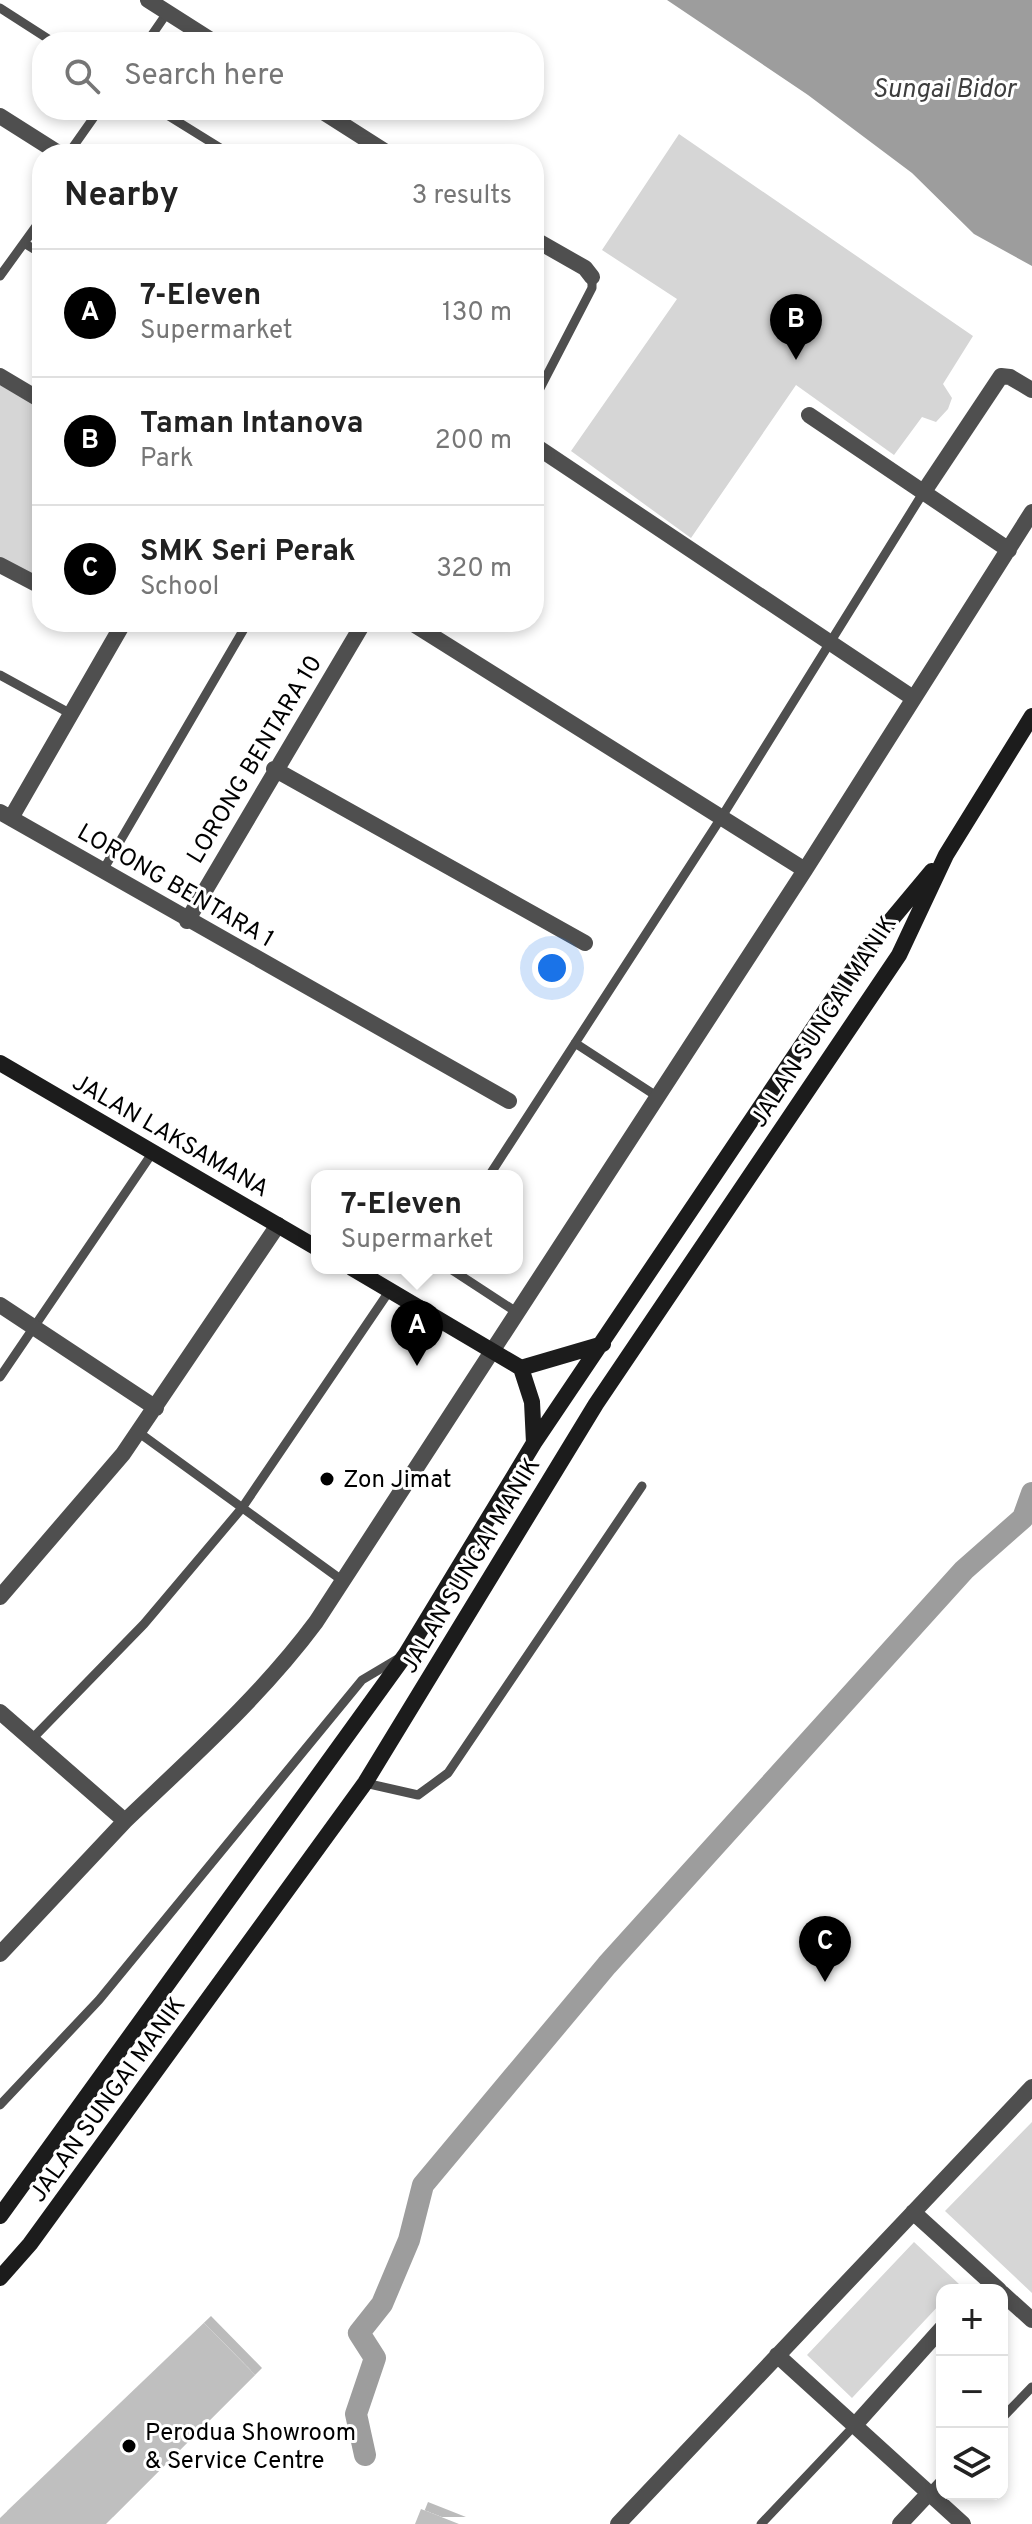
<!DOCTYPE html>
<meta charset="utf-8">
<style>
:root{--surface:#fff;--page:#f6f6f6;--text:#222;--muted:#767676;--line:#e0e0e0;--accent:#000}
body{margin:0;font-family:Overpass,sans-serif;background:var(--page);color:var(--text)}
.controls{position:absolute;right:24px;bottom:24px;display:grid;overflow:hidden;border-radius:16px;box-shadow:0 4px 12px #0003}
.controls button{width:72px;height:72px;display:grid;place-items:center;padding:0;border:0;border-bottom:2px solid var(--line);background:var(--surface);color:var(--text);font:40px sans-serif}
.you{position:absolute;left:552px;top:968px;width:28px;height:28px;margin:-20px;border:6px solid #fff;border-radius:50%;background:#1a73e8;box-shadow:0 0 0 12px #1a73e833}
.badge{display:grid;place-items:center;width:52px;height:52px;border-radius:50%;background:var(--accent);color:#fff;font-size:26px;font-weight:700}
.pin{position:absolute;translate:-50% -66px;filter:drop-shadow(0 2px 4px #0008)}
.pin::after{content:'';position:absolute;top:42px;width:28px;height:24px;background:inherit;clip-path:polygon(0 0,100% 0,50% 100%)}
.popup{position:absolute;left:311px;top:1170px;width:212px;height:104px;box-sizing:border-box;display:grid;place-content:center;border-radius:16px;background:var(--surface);filter:drop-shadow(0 2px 6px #0005);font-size:26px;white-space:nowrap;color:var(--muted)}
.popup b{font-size:30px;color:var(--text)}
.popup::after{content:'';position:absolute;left:50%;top:100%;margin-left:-16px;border:16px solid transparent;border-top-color:var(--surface)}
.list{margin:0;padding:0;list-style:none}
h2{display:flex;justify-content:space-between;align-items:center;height:104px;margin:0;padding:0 32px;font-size:34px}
h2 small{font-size:26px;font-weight:400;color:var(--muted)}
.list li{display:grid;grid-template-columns:52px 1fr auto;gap:24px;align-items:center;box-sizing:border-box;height:128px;padding:0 32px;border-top:2px solid var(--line)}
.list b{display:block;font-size:30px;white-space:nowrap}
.list p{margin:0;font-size:26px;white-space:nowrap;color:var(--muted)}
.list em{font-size:26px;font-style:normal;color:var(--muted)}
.icon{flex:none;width:44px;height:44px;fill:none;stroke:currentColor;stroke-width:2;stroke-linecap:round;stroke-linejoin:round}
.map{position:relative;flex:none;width:1032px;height:2524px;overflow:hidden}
.search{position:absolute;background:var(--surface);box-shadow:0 4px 12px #0003;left:32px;top:32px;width:512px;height:88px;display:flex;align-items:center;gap:20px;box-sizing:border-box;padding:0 28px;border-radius:32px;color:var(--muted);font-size:30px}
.panel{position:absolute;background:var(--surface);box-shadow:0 4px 12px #0003;left:32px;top:144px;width:512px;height:488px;border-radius:32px}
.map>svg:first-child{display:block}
.green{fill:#d6d6d6}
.water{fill:#9d9d9d}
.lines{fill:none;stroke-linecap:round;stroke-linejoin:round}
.canal{stroke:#9d9d9d;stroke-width:22}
.building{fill:#bfbfbf;filter:url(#shadow)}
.lane{stroke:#4f4f4f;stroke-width:9}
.street{stroke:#4f4f4f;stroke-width:16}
.secondary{stroke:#1c1c1c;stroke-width:16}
.poi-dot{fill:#000;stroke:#fff;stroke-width:3}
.labels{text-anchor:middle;stroke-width:6;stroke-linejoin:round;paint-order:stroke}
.street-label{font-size:24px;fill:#000;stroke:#fff}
.poi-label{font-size:24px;fill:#000;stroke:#fff;text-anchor:start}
.water-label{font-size:26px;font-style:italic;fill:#3e3e3e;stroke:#fff}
</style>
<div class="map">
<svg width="1032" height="2524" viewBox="0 0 1032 2524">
<defs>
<filter id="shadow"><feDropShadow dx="7" dy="-7" stdDeviation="0" flood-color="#0004"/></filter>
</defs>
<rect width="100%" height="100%" fill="#fff"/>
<path class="green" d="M679 134 973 336 943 384 952 398 948 409 936 422 922 417 894 455 796 385 691 538 571 451 677 299 602 250Z
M0 385 42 409V579L0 557Z
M1032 2122V2293L945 2211Z
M914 2242 959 2284 954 2290H942V2302L852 2398 807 2355Z"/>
<path class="water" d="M667 0H1032V266L974 234 912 173 808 95Z"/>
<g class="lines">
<path class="canal" d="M365 2455 356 2414 375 2358 359 2333 382 2304 409 2240 423 2185 607 1965 964 1570 1023 1518 1032 1493"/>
</g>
<path class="building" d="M204 2323 255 2375 106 2524H0V2518Z
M421 2509 459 2524H415Z"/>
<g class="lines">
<path class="lane" d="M0 8 53 42
M147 42 167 13
M159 110 230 154
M68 154 99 110
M24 243 42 254
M0 276 42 218
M534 400 592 288V277
M0 675 71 714
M102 872 248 622
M575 1043 658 1097
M489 1176 721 818 923 493
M449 1268 518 1313
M0 1377 153 1152
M138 1432 343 1581
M30 1741 144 1624 242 1508 390 1290
M365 1783 418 1795 448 1773 642 1486
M0 2105 99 2000 362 1680 399 1658
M1002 2418 1032 2387
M929 2493 942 2479
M761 2524 855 2425"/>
<path class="street" d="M148 0 214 42
M320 110 389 154
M0 116 60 154
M534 239 585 268 592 277
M0 376 42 401
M809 415 1009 550
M534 445 913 698
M923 493 1001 376 1010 377 1032 390
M0 565 42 587
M410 622 805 870
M274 769 585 943
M0 812 509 1101
M11 818 124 622
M187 921 364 622
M0 1305 156 1408
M0 1597 123 1454 278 1225
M0 1712 125 1821 0 1954
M125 1821C192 1757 261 1696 316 1622L805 870 1032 512
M913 2212 999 2290
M1002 2293 1032 2320
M777 2355 963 2524
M855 2425 942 2328
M618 2524 1032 2087
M900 2524 929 2493"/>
<path class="secondary" d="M0 1063 317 1248
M352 1268 521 1368 532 1402 534 1443
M521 1368 603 1344
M0 2216 406 1654 534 1443 866 950 932 871
M0 2278 30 2244 365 1783 596 1404 899 955 946 855 1032 716"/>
</g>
<g class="poi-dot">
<circle cx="327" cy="1479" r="8"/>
<circle cx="129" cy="2446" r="8"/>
</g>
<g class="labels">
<g class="street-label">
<text transform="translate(254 759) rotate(-59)" y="8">LORONG BENTARA 10</text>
<text transform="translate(176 885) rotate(30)" y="8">LORONG BENTARA 1</text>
<text transform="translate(823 1021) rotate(-57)" y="8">JALAN SUNGAI MANIK</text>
<text transform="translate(171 1135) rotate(30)" y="8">JALAN LAKSAMANA</text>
<text transform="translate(470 1565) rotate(-59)" y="8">JALAN SUNGAI MANIK</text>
<text transform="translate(107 2099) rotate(-54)" y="8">JALAN SUNGAI MANIK</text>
</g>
<g class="poi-label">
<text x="343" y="1487">Zon Jimat</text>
<text x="145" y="2440">Perodua Showroom<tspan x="145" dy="28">&amp; Service Centre</tspan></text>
</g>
<g class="water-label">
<text x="944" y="97">Sungai Bidor</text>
</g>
</g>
</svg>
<div class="controls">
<button>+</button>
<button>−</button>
<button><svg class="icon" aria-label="layers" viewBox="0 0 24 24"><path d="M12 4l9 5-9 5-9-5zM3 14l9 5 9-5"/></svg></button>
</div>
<div class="you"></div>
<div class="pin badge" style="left:417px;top:1366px">A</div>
<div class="popup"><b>7-Eleven</b>Supermarket</div>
<div class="pin badge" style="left:796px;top:360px">B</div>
<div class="pin badge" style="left:825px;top:1982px">C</div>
<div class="search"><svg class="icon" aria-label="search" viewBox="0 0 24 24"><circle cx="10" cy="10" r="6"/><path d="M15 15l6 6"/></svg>Search here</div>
<section class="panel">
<h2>Nearby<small>3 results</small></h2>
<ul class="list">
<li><span class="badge">A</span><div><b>7-Eleven</b><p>Supermarket</p></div><em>130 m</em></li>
<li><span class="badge">B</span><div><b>Taman Intanova</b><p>Park</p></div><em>200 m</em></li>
<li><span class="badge">C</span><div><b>SMK Seri Perak</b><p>School</p></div><em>320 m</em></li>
</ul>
</section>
</div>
